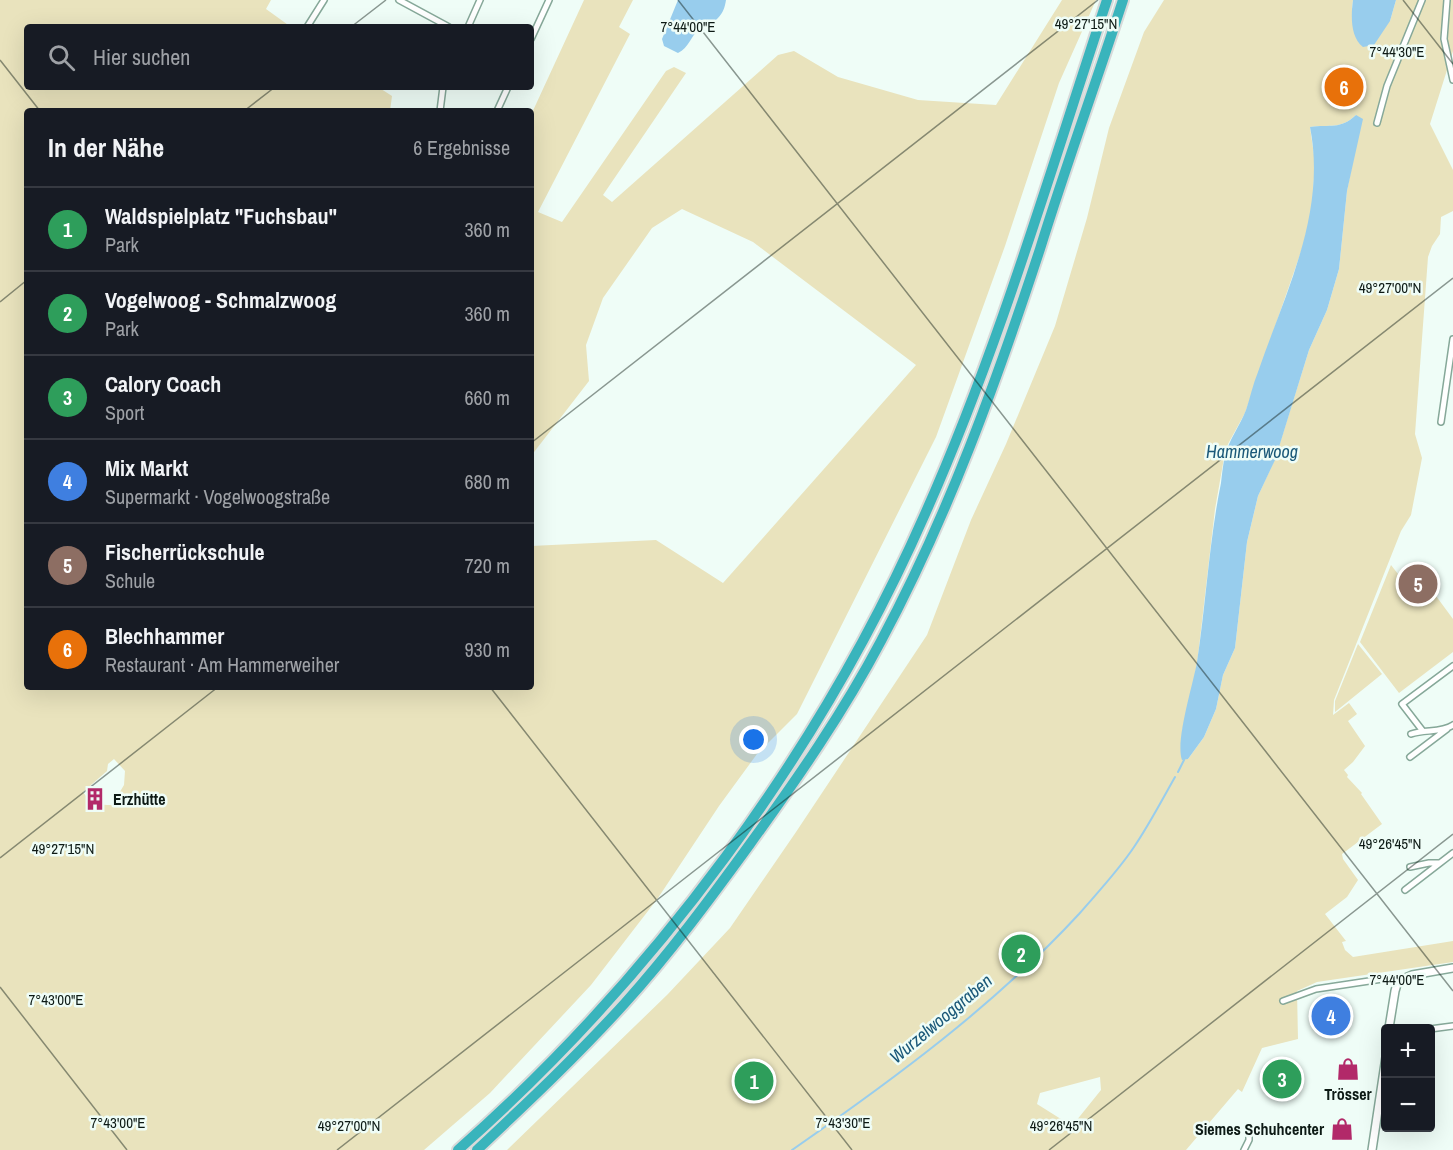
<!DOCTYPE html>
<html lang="de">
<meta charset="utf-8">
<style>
:root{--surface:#171b24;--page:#242831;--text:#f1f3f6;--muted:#9ea1a6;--line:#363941;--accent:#b45309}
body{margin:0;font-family:"Archivo Narrow",sans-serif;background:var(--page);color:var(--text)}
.controls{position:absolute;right:18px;bottom:18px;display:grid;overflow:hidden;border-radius:6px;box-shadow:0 6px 24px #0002}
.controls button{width:54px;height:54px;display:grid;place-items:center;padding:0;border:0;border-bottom:2px solid var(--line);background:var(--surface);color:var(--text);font:30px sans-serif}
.you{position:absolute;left:754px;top:740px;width:21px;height:21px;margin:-15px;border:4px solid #fff;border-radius:50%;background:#1a73e8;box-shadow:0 0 0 9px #1a73e833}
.badge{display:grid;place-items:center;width:39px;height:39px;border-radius:50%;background:var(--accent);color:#fff;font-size:20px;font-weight:700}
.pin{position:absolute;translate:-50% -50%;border:3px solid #fff;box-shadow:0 2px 6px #0006}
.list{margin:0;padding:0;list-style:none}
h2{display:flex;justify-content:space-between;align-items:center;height:78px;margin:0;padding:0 24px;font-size:26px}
h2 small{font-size:20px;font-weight:400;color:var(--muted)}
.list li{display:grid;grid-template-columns:39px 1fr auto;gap:18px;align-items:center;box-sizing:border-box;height:84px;padding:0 24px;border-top:2px solid var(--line)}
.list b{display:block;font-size:22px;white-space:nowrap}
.list p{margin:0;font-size:20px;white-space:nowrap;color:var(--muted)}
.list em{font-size:20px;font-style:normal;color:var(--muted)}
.icon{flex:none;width:33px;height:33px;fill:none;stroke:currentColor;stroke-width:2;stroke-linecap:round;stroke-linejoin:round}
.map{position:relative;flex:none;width:1453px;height:1150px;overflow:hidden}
.search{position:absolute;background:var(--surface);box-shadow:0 6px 24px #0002;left:24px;top:24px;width:510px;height:66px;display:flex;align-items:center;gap:15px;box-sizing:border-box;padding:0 21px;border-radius:6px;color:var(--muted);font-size:22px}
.panel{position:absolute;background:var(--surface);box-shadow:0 6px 24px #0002;left:24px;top:108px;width:510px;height:582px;border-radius:6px}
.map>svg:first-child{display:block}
.green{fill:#e9e3bd;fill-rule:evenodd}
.water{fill:#98cded}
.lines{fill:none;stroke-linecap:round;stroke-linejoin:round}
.stream{stroke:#98cded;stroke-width:2}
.minor-casing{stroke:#86a899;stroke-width:8}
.tertiary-casing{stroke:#86a899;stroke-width:10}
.motorway-casing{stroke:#d8dada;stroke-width:14}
.minor{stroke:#fff;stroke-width:5}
.tertiary{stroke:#fff;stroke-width:7}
.motorway{stroke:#39b4bc;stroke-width:10}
.ticks{fill:none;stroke:#0d1a15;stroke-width:1.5;stroke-opacity:0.45}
.labels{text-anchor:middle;stroke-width:5;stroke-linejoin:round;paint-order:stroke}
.poi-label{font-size:16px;font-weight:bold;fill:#0d1a15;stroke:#effdf7;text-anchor:start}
.water-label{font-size:18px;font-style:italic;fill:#1a5878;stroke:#effdf7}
.ticks-label{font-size:15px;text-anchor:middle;fill:#0d1a15;stroke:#effdf7;stroke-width:5;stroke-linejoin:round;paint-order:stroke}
</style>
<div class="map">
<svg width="1453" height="1150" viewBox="0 0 1453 1150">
<rect width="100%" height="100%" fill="#effdf7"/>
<path class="green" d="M0 0H271L266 9 291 27H27V87H378L392 96 390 111H27V687H531V546L656 540 723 583 916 365 753 242 682 209 652 228 603 298 586 345 589 381 531 456V115L584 0H633L619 27 630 34 538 212 562 222 666 71 674 67 686 73 603 195 612 202 778 55 794 51 838 77 918 100 996 105 1062 0H1096L1059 83 1005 246 936 437 797 714 757 754 719 806 658 898 591 985 490 1093 424 1150H0ZM114 759 125 771 124 785 112 805C98 805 91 804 83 792L107 771 108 764Z
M1164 0H1353L1352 8 1390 21 1396 0H1453V51L1430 124 1453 170V211L1441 217 1440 234 1432 246 1428 257 1415 434 1422 458 1411 515 1401 531 1334 700 1333 715 1349 703 1357 714 1348 721 1365 746 1353 762 1344 770 1348 775 1347 777 1362 793 1361 794 1382 824 1342 854 1343 859 1358 880 1347 897 1325 914 1346 941 1342 942 1345 950 1353 957 1453 941V962L1317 982 1297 991 1298 1039 1262 1048 1242 1092 1238 1089 1186 1150H507L667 995 730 928 796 832 927 635 971 520 1006 444 1055 326 1087 218 1109 128 1144 32ZM1356 115 1355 150 1347 191 1339 269 1327 310 1309 350 1275 459 1258 496 1247 542 1235 648 1223 675 1216 709 1204 737 1188 759 1182 731 1192 693 1198 656 1215 509 1224 458 1228 444 1245 413 1303 246 1312 209 1315 162 1310 127C1330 124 1340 130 1356 115ZM1100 1077 1101 1090 1072 1126 1037 1104 1040 1093Z
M1391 565 1408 587 1422 577 1453 619V652L1399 693 1360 642Z
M1358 644 1382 674 1335 712V701Z"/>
<path class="water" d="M678 0H726C725 7 723 13 718 18 713 23 706 23 701 27 691 35 689 48 678 53L664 46 662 39Z
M1353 0H1396L1390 21 1374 45 1363 47C1350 37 1351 15 1353 0Z
M1356 115 1363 119 1347 191 1339 269 1327 310 1309 350 1275 460 1258 496 1247 542 1235 648 1223 675 1216 709 1204 737 1188 759 1182 760C1175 741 1193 685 1197 662 1206 603 1209 542 1221 483 1222 474 1223 464 1225 456 1229 439 1240 426 1246 410 1250 398 1253 384 1258 372 1285 293 1327 213 1310 127 1330 124 1340 130 1356 115Z"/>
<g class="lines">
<path class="stream" d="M1178 772 1184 760
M792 1150C894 1079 995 1005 1079 914 1098 892 1118 871 1134 847 1149 825 1162 800 1175 777"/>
<g class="minor-casing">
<path id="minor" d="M399 0 449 27
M1447 0 1444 39 1453 80
M307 27 324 0
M468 27 480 0
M531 39 549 0
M440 111 443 87
M497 111 508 87
M1377 123 1387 86 1422 0
M1441 422 1453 339
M1422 730 1402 704 1453 666
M1411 734C1425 729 1441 733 1453 725
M1410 757 1447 729
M1410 867 1429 863H1440L1453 853
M1405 890 1440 863
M1283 1001 1316 989 1389 978 1398 981
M1430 1029 1453 1026
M1244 1150 1249 1140V1129"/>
</g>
<g class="tertiary-casing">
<path id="tertiary" d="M1389 1028 1395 991 1398 981 1412 975 1453 968
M1372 1150 1386 1057"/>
</g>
<g class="motorway-casing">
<path id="motorway" d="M458 1150C654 977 820 753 925 514 999 348 1050 172 1107 0
M477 1150C528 1102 578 1055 625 1003 670 953 710 899 750 844 797 779 843 713 881 641 948 516 996 383 1040 249 1066 165 1096 83 1123 0"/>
</g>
<use href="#minor" class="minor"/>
<use href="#tertiary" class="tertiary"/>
<use href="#motorway" class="motorway"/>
</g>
<path class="ticks" d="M678 0 1453 991M1403 0 1453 64M351 27 386 0M0 60 40 111M244 111 275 87M0 302 27 280M531 443 1098 0M490 687 852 1150M0 858 218 687M0 987 127 1150M337 1150 1453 278M1049 1150 1453 834"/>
<defs>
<g id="building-bare" transform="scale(1.8)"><path d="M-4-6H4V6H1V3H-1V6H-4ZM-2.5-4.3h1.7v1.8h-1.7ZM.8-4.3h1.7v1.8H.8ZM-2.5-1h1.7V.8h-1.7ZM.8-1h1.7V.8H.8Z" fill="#b22969" stroke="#effdf7" stroke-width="2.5" paint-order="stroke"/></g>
<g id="shop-bare" transform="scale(1.8)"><path d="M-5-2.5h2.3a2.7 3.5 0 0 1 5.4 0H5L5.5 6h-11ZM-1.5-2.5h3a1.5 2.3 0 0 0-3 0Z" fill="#b22969" stroke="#effdf7" stroke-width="2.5" paint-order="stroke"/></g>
</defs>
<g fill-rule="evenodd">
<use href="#building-bare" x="95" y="799"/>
<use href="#shop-bare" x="1348" y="1069"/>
<use href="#shop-bare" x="1342" y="1129"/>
</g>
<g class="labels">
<g class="poi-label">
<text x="113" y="805">Erzhütte</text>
<text x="1348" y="1100" text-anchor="middle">Trösser</text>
<text x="1324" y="1135" text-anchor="end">Siemes Schuhcenter</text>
</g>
<g class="water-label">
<text x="1252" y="458">Hammerwoog</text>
<text transform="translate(941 1019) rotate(-40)" y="6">Wurzelwooggraben</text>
</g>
</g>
<g class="ticks-label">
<text x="1086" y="29">49°27'15"N</text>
<text x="688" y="32">7°44'00"E</text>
<text x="1397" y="57">7°44'30"E</text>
<text x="1390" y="293">49°27'00"N</text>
<text x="1390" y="849">49°26'45"N</text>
<text x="63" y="854">49°27'15"N</text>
<text x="1397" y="985">7°44'00"E</text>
<text x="56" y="1005">7°43'00"E</text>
<text x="118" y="1128">7°43'00"E</text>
<text x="843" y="1128">7°43'30"E</text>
<text x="349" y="1131">49°27'00"N</text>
<text x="1061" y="1131">49°26'45"N</text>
</g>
</svg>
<div class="controls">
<button>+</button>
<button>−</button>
</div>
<div class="you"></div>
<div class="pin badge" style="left:754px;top:1081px;background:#2e9e5b">1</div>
<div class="pin badge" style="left:1021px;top:954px;background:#2e9e5b">2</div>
<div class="pin badge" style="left:1282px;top:1079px;background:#2e9e5b">3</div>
<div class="pin badge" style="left:1331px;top:1016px;background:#3f7fe0">4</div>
<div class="pin badge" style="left:1418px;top:584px;background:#8d6e63">5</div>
<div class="pin badge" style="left:1344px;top:87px;background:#e8710a">6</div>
<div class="search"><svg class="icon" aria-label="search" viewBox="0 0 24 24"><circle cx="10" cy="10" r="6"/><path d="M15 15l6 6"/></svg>Hier suchen</div>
<section class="panel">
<h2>In der Nähe<small>6 Ergebnisse</small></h2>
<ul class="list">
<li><span class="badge" style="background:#2e9e5b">1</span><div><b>Waldspielplatz &quot;Fuchsbau&quot;</b><p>Park</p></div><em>360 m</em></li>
<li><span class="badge" style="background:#2e9e5b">2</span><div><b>Vogelwoog - Schmalzwoog</b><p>Park</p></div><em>360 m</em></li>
<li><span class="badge" style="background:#2e9e5b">3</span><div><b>Calory Coach</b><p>Sport</p></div><em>660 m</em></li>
<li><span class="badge" style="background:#3f7fe0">4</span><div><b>Mix Markt</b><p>Supermarkt · Vogelwoogstraße</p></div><em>680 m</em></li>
<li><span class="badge" style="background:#8d6e63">5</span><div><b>Fischerrückschule</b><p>Schule</p></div><em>720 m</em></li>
<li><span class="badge" style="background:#e8710a">6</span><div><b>Blechhammer</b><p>Restaurant · Am Hammerweiher</p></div><em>930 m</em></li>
</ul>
</section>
</div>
